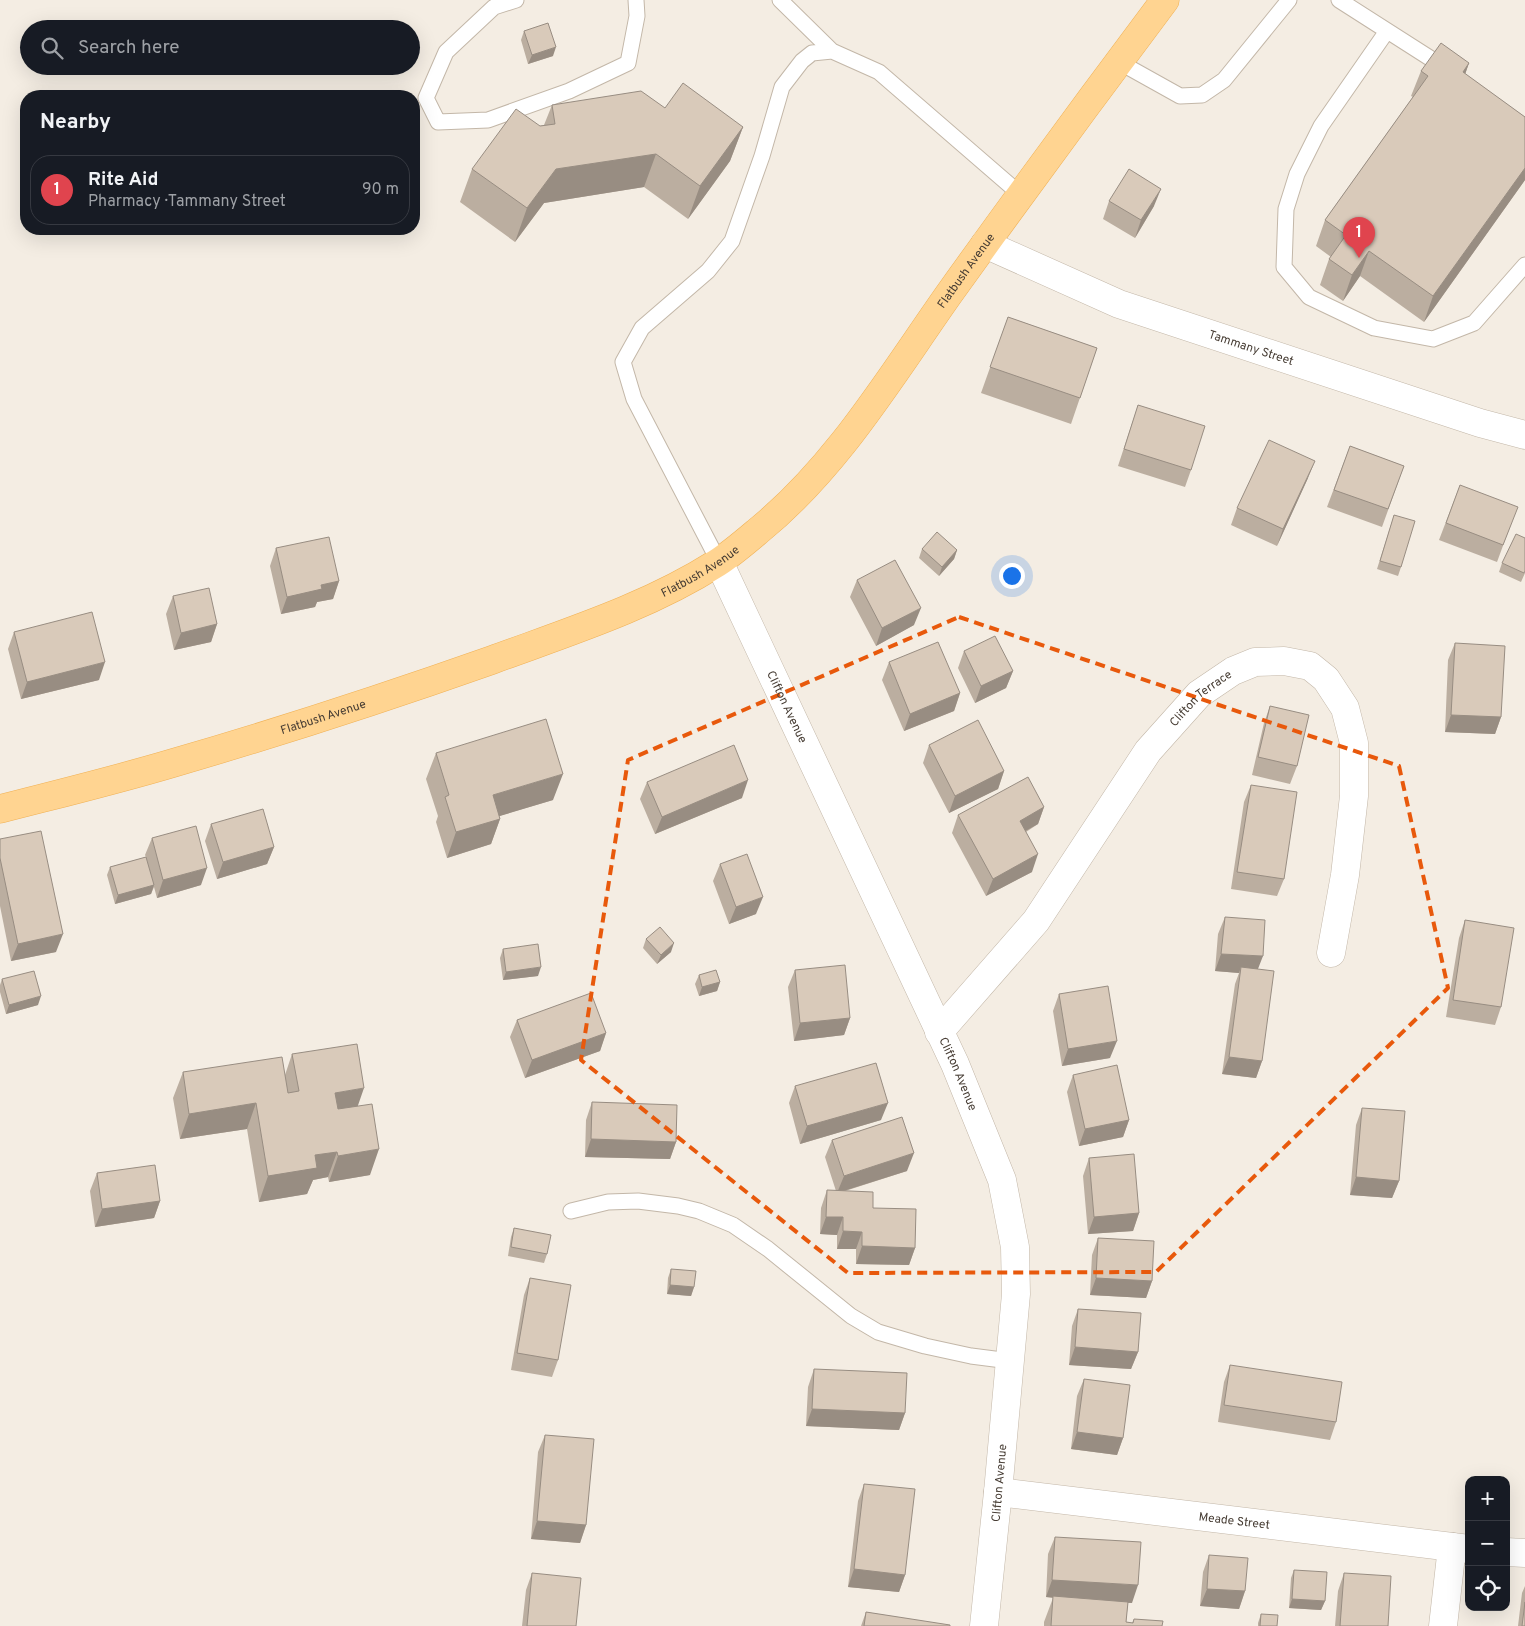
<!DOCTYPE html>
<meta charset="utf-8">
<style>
:root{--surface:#171b24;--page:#242831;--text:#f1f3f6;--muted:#9ea1a6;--line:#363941;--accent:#0b8043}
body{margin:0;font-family:Overpass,sans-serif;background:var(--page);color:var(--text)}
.controls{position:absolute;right:15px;bottom:15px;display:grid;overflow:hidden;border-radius:10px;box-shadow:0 5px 20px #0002}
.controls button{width:45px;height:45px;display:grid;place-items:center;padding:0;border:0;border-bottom:1px solid var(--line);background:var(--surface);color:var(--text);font:25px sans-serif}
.you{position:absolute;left:1011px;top:575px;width:18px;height:18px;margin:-12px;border:4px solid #fff;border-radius:50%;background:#1a73e8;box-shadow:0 0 0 8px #1a73e833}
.badge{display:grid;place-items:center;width:32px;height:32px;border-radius:50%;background:var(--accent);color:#fff;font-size:16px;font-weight:700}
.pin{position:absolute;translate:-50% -41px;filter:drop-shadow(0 1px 2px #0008)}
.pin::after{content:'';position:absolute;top:26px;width:18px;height:15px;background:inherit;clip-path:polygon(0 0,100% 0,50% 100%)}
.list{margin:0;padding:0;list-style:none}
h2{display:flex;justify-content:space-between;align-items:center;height:65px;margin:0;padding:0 20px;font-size:21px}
h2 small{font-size:16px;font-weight:400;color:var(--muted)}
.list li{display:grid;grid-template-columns:32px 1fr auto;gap:15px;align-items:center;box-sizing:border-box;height:70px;margin:0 10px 10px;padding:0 10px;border:1px solid var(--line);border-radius:20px}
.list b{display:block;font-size:19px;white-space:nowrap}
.list p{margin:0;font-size:16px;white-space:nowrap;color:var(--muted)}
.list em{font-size:16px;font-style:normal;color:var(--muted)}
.icon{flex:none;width:28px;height:28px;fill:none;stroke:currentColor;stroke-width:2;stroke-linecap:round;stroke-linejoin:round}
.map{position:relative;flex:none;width:1525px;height:1626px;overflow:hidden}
.search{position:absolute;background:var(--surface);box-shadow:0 5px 20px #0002;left:20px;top:20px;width:400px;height:55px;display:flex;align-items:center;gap:12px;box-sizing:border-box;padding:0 18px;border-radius:28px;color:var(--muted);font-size:19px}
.panel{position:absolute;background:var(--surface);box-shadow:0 5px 20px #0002;left:20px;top:90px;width:400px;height:145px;border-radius:20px}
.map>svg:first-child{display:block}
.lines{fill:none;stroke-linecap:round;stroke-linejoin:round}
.lane-casing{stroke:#c3b7a8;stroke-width:17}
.street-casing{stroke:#c3b7a8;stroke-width:29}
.primary-casing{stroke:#f0b155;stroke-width:29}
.lane{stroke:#fff;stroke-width:15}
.street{stroke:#fff;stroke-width:28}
.primary{stroke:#ffd491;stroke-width:28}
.wall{fill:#bbaea0}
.shaded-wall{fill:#988d82}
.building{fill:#d9caba;stroke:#988d82}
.marked{fill:none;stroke:#e8590c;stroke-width:4;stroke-dasharray:10 6;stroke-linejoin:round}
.labels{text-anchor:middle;stroke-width:5;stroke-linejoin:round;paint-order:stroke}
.street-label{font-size:12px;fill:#463c33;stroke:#fff}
</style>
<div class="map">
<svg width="1525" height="1626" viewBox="0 0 1525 1626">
<rect width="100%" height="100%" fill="#f4ede3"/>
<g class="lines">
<g class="lane-casing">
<path id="lane" d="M516 0 494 7 446 52 426 98 438 122 488 120 569 91 628 63 637 16 636 0
M780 0 832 51
M1339 0 1447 69
M1387 31 1321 126 1297 174 1286 209 1284 267 1309 297 1374 328 1433 339 1474 323 1525 265
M1119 62 1180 96 1202 95 1224 80 1289 0
M719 562 634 399 623 362 642 328 708 271 732 241 762 156 782 87 802 61 812 53 832 51 879 72 1020 194
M571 1211 608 1202 638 1201 678 1206 699 1211 733 1225 768 1249 851 1316 878 1332 925 1346 971 1356 1010 1361"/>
</g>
<g class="street-casing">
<g id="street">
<path id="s1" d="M985 244 1119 304 1480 423 1525 435"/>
<path id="s2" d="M719 562 955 1064 1002 1180 1015 1247 1016 1294 998 1492 984 1626"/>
<path id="s3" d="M939 1032 1036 921 1148 751 1199 694 1233 671 1255 662 1284 661 1310 666 1326 679 1345 708 1354 743V796L1345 875 1331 953"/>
<path id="s4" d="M998 1492 1469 1549"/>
<path d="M1506 1552 1525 1553"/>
<path d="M1443 1626 1452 1547"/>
</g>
</g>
<g class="primary-casing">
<g id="primary">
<path id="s5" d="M0 809C58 794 116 780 173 763 280 732 387 697 492 660 568 632 648 607 717 563 731 554 745 542 758 531 837 467 891 376 949 294 1020 195 1092 97 1165 0"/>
</g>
</g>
<use href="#lane" class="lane"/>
<use href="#street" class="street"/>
<use href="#primary" class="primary"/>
</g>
<path class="wall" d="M524 31 553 56 528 64 521 40Z
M1469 63 1465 74 1525 117V180L1424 322 1360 276 1343 301 1320 285 1329 259 1331 257 1316 246 1325 220 1413 97 1411 96 1421 71Z
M552 105 665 108 743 127 730 161 688 219 644 187 544 203 515 242 460 202 472 169 540 126 544 125Z
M1109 201 1154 206 1135 238 1103 219Z
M1008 317 1097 348 1071 424 981 393Z
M1138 405 1191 470 1185 487 1118 466Z
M1350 446 1404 466 1382 527 1327 507Z
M1308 478 1277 546 1231 525 1237 508Z
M1460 485 1511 524 1497 562 1439 540Z
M1394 515 1401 567 1398 576 1377 569Z
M276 548 339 581 333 599 317 602 315 607 281 614 270 566Z
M922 549 957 550 954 559 939 576 919 558Z
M1502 563 1525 573 1521 582 1499 572Z
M857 580 914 625 876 646 850 597Z
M173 596 217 624 211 642 174 650 166 614Z
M14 632 99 680 21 699 8 649Z
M1455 643 1501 717 1495 734 1445 732 1448 660Z
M964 651 1013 671 1006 688 975 703 958 668Z
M889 662 960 693 954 711 904 731 882 680Z
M1270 706 1297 766 1290 784 1252 775 1264 723Z
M929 745 1004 771 998 789 949 813 923 763Z
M436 753 553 800 499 816 500 819 491 844 447 858 436 822 438 816 426 779Z
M647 782 742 798 655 834 640 799Z
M1251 785 1284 879 1277 896 1231 889 1244 802Z
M1044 807 1038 824 1026 832 1032 872 986 896 952 833 958 815Z
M211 824 274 847 267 864 217 879 205 841Z
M152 838 201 885 157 898 154 887 151 894 115 904 107 875 110 867 146 857 145 855Z
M0 839 56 952 11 961 0 906Z
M720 864 756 914 729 924 713 881Z
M1225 917 1258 969 1262 1061 1256 1078 1222 1074 1235 984 1239 973 1215 971 1218 934Z
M1465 920 1501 1007 1495 1025 1446 1017 1459 938Z
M646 939 671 952 657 964 643 948Z
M503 949 538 976 503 980 500 958Z
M795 970 850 1018 844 1035 794 1041 788 987Z
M699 975 720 982 717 991 699 996 695 984Z
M2 979 38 1005 6 1014 0 992V985Z
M1059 994 1110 1058 1062 1066 1053 1011Z
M517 1020 606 1033 600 1051 525 1078 510 1037Z
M292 1054 358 1106 370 1175 329 1182 328 1177 313 1180 307 1194 259 1202 247 1129 180 1139 173 1098 183 1072 285 1075Z
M1073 1075 1129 1120 1123 1137 1079 1146 1067 1092Z
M795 1086 881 1120 800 1144 789 1103Z
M592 1102 676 1142 670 1159 585 1157 586 1120Z
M1362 1108 1399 1181 1392 1198 1350 1195 1356 1125Z
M832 1140 907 1171 845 1191 873 1208 915 1248 909 1265 856 1264V1249H837V1235L820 1234 821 1208 827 1190 836 1191 825 1157Z
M1089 1158 1139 1213 1133 1231 1088 1234 1083 1176Z
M97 1173 160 1201 154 1218 95 1227 90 1191Z
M514 1228 547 1254 544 1263 508 1256 511 1237Z
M1098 1238 1152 1281 1146 1298 1090 1295 1092 1255Z
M671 1269 694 1287 691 1296 667 1294 668 1278Z
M530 1278 558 1360 552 1377 511 1370 524 1295Z
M1078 1309 1138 1352 1131 1369 1069 1365 1072 1326Z
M1230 1365 1336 1422 1330 1440 1218 1422 1224 1382Z
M814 1369 905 1413 899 1430 806 1426 808 1387Z
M1084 1379 1123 1438 1117 1455 1071 1449 1077 1396Z
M545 1435 586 1525 580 1543 531 1539 538 1452Z
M864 1484 905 1575 899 1592 848 1587 858 1501Z
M1055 1537 1132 1603H1128L1126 1622 1132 1623 1134 1619 1162 1626H1044V1622L1053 1598 1046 1597 1048 1554Z
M1209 1555 1245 1591 1239 1609 1200 1606 1203 1572Z
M1294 1570 1325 1601 1321 1610 1289 1608 1291 1578Z
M532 1573 576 1626H522L526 1590Z
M1344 1573 1388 1626H1335L1338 1591Z
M1525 1586V1626H1518L1522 1593Z
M866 1612 950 1626H861Z
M1261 1614 1277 1626H1258V1623Z"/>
<path class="shaded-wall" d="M556 47 553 56 528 64 532 55Z
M1469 63 1460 89 1463 72Z
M743 127 730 161 688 219 700 186Z
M656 154 644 187 544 203 515 242 527 208 556 169Z
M1525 168V180L1424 322 1433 296Z
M1161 189 1154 206 1135 238 1141 220Z
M1369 251 1360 276 1343 301 1352 275Z
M1315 461 1308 478 1277 546 1283 529Z
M957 550 954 559 939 576 942 567Z
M339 581 333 599 317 602 315 607 281 614 287 597 321 585Z
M921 608 914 625 876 646 882 628Z
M217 624 211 642 174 650 181 633Z
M105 662 99 680 21 699 27 682Z
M1013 671 1006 688 975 703 981 686Z
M960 693 954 711 904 731 910 714Z
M1451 715 1501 717 1495 734 1445 732Z
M1004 771 998 789 949 813 955 796Z
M563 774 553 800 483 821 493 795Z
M748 780 742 798 655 834 662 817Z
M1044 807 1038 824 1013 838 1020 821Z
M500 819 491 844 447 858 456 832Z
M274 847 267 864 217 879 223 862Z
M1038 854 1032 872 986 896 993 879Z
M207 868 201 885 157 898 163 880Z
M154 885 151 894 115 904 118 895Z
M763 897 756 914 729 924 736 907Z
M63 934 56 952 11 961 18 944Z
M674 943 671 952 657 964 661 955Z
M1221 954 1263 956 1256 974 1241 967 1239 973 1215 971Z
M541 967 538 976 503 980 506 972Z
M720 982 717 991 699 996 702 987Z
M41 996 38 1005 6 1014 9 1005Z
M850 1018 844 1035 794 1041 800 1023Z
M606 1033 600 1051 525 1078 532 1060Z
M1117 1041 1110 1058 1062 1066 1068 1049Z
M1229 1057 1262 1061 1256 1078 1222 1074Z
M364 1088 355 1114 326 1119 335 1093Z
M256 1103 247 1129 180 1139 189 1114Z
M888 1103 881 1120 800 1144 807 1126Z
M1129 1120 1123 1137 1079 1146 1085 1129Z
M591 1139 676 1142 670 1159 585 1157Z
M379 1149 370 1175 329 1182 338 1156Z
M337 1152 328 1177 313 1180 307 1194 259 1202 268 1176 315 1155Z
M914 1153 907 1171 837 1193 844 1176Z
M1356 1177 1399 1181 1392 1198 1350 1195Z
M160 1201 154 1218 95 1227 102 1209Z
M1139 1213 1133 1231 1088 1234 1094 1217Z
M826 1217H843L837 1235 820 1234Z
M843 1231 862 1232 856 1249H837Z
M862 1246 915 1248 909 1265 856 1264Z
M1096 1278 1152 1281 1146 1298 1090 1295Z
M670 1285 694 1287 691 1296 667 1294Z
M1075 1347 1138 1352 1131 1369 1069 1365Z
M812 1409 905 1413 899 1430 806 1426Z
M1077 1432 1123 1438 1117 1455 1071 1449Z
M537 1521 586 1525 580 1543 531 1539Z
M854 1569 905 1575 899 1592 848 1587Z
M1052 1580 1138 1585 1132 1603 1046 1597Z
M1207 1589 1245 1591 1239 1609 1200 1606Z
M1292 1599 1325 1601 1321 1610 1289 1608Z"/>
<path class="building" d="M548 23 556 47 532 55 524 31Z
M1441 43 1469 63 1463 72 1525 117V168L1433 296 1369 251 1352 275 1329 259 1346 235 1325 220 1428 76 1421 71Z
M683 83 743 127 700 186 656 154 556 169 527 208 472 169 516 109 540 126 555 124 552 105 641 91 665 108Z
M1129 169 1161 189 1141 220 1109 201Z
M1008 317 1097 348 1080 398 990 367Z
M1138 405 1205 426 1191 470 1124 449Z
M1269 440 1315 461 1283 529 1237 508Z
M1350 446 1404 466 1388 509 1334 490Z
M1460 485 1518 507 1503 545 1446 523Z
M1394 515 1415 521 1401 567 1380 561Z
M937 532 957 550 942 567 922 549Z
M1516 534 1525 538V571L1524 573 1502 563Z
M329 537 339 581 321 585 322 589 287 597 276 548Z
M895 560 921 608 882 628 857 580Z
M209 588 217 624 181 633 173 596Z
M92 612 105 662 27 682 14 632Z
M995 636 1013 671 981 686 964 651Z
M938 642 960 693 910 714 889 662Z
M1455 643 1505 646 1501 717 1451 715Z
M1270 706 1309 715 1297 766 1258 757Z
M546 719 563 774 493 795 500 819 456 832 445 797 449 795 436 753Z
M978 720 1004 771 955 796 929 745Z
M734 745 748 780 662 817 647 782Z
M1028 777 1044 807 1020 821 1038 854 993 879 958 815Z
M1251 785 1297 792 1284 879 1237 872Z
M263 809 274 847 223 862 211 824Z
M196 826 207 868 163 880 152 838Z
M41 831 63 934 18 944 0 858V839Z
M747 854 763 897 736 907 720 864Z
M146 857 154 885 118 895 110 867Z
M1225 917 1265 920 1263 956 1221 954Z
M1465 920 1514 928 1501 1007 1453 1000Z
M660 927 674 943 661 955 646 939Z
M538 944 541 967 506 972 503 949Z
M845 965 850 1018 800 1023 795 970Z
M1241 967 1274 971 1262 1061 1229 1057Z
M716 970 720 982 702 987 699 975Z
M34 971 41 996 9 1005 2 979Z
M1108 986 1117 1041 1068 1049 1059 994Z
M591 993 606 1033 532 1060 517 1020Z
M357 1044 364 1088 335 1093 338 1109 372 1104 379 1149 338 1156 337 1152 315 1155 317 1168 268 1176 256 1103 189 1114 183 1072 282 1057 288 1093 299 1091 292 1054Z
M876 1063 888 1103 807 1126 795 1086Z
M1117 1065 1129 1120 1085 1129 1073 1075Z
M592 1102 677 1105 676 1142 591 1139Z
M1362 1108 1405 1111 1399 1181 1356 1177Z
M902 1117 914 1153 844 1176 832 1140Z
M1134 1154 1139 1213 1094 1217 1089 1158Z
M155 1165 160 1201 102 1209 97 1173Z
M827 1190 873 1192V1208L916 1209 915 1248 862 1246V1232L843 1231V1217H826Z
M514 1228 551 1235 547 1254 511 1247Z
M1098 1238 1154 1241 1152 1281 1096 1278Z
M671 1269 696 1271 694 1287 670 1285Z
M530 1278 571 1285 558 1360 517 1353Z
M1078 1309 1141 1313 1138 1352 1075 1347Z
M1230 1365 1342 1382 1336 1422 1224 1405Z
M814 1369 907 1373 905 1413 812 1409Z
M1084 1379 1130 1385 1123 1438 1077 1432Z
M545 1435 594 1439 586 1525 537 1521Z
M864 1484 915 1489 905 1575 854 1569Z
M1055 1537 1141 1542 1138 1585 1052 1580Z
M1209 1555 1248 1558 1245 1591 1207 1589Z
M1294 1570 1327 1572 1325 1601 1292 1599Z
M532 1573 581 1578 576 1626H527Z
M1344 1573 1391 1576 1388 1626H1340Z
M1053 1596 1128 1602 1126 1622 1133 1623 1134 1619 1163 1621 1162 1626H1051Z
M1525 1602V1626H1522Z
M866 1612 950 1625V1626H864Z
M1261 1614 1278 1615 1277 1626H1260Z"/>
<path class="marked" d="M959 617 1399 766 1448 988 1156 1272 848 1273 581 1060 628 760Z"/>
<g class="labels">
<g class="street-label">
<text dy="4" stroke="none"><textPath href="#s5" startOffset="1146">Flatbush Avenue</textPath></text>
<text dy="4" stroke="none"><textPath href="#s1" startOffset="286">Tammany Street</textPath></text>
<text dy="4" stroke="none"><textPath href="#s5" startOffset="741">Flatbush Avenue</textPath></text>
<text dy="4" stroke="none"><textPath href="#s3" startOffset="426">Clifton Terrace</textPath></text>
<text dy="4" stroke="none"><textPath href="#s2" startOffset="160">Clifton Avenue</textPath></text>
<text dy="4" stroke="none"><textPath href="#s5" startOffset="336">Flatbush Avenue</textPath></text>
<text dy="4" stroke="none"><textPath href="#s2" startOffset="565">Clifton Avenue</textPath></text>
<text transform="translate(999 1483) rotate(-85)" y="4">Clifton Avenue</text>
<text dy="4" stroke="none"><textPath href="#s4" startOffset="238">Meade Street</textPath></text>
</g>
</g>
</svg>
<div class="controls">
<button>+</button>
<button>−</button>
<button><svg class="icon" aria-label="locate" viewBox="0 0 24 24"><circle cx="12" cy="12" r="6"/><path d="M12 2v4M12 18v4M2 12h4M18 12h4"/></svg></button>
</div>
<div class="you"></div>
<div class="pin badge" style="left:1359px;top:258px;background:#e0444e">1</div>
<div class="search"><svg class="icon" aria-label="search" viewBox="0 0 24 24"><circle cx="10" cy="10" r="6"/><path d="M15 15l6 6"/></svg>Search here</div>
<section class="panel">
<h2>Nearby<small></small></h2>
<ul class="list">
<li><span class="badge" style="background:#e0444e">1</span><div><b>Rite Aid</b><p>Pharmacy · Tammany Street</p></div><em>90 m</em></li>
</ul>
</section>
</div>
